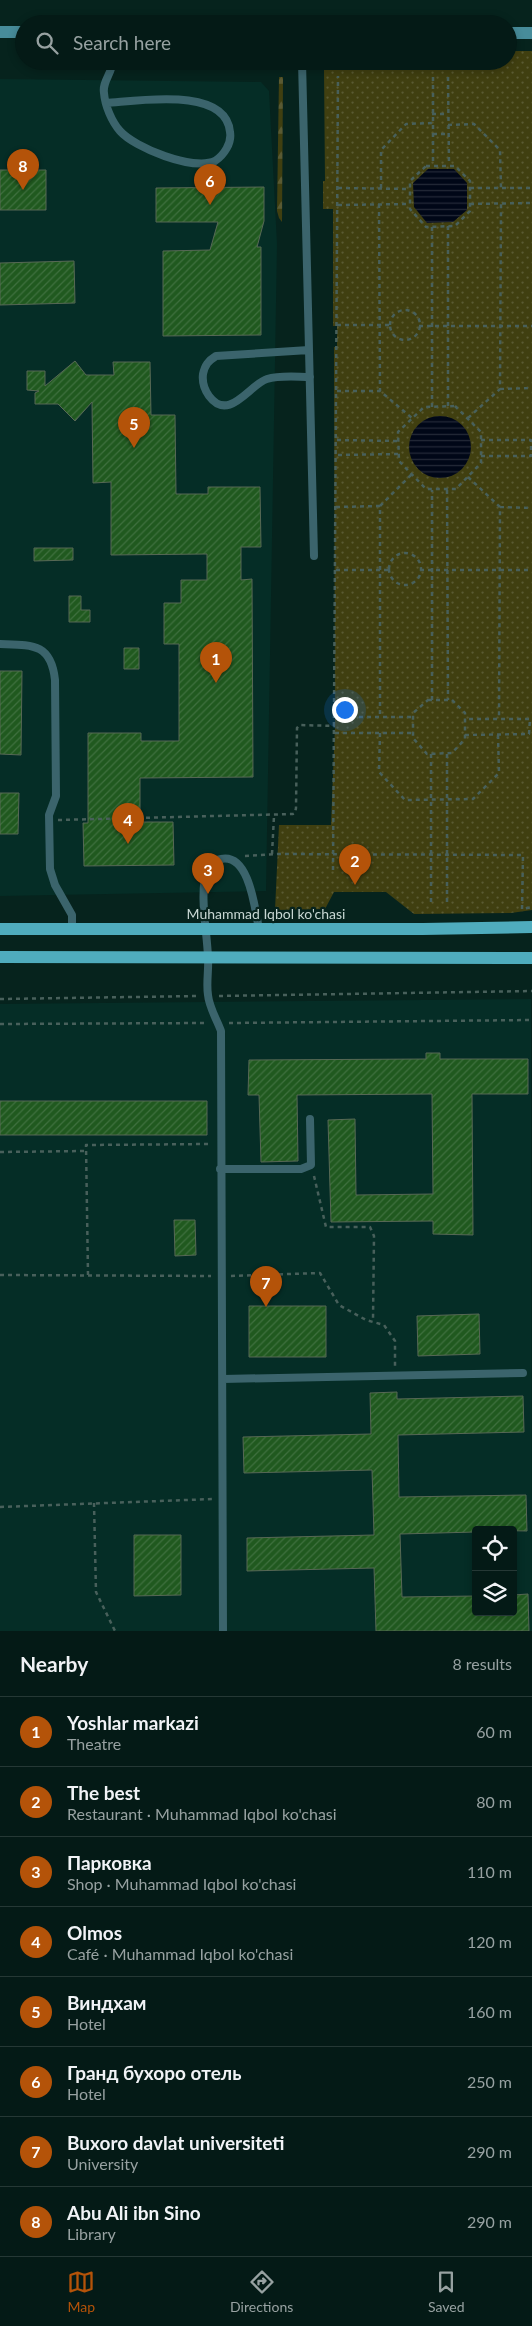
<!DOCTYPE html>
<meta charset="utf-8">
<style>
:root{--surface:#041a16;--page:#122723;--text:#f1f3f6;--muted:#97a1a1;--line:#253835;--accent:#b45309}
body{margin:0;font-family:Lato,sans-serif;background:var(--page);color:var(--text)}
.controls{position:absolute;right:15px;bottom:15px;display:grid;overflow:hidden;border-radius:5px;box-shadow:0 2px 8px #0003}
.controls button{width:45px;height:45px;display:grid;place-items:center;padding:0;border:0;border-bottom:1px solid var(--line);background:var(--surface);color:var(--text);font:25px sans-serif}
.you{position:absolute;left:344px;top:709px;width:18px;height:18px;margin:-12px;border:4px solid #fff;border-radius:50%;background:#1a73e8;box-shadow:0 0 0 8px #1a73e833}
.badge{display:grid;place-items:center;width:32px;height:32px;border-radius:50%;background:var(--accent);color:#fff;font-size:16px;font-weight:700}
.pin{position:absolute;translate:-50% -41px;filter:drop-shadow(0 1px 2px #0008)}
.pin::after{content:'';position:absolute;top:26px;width:18px;height:15px;background:inherit;clip-path:polygon(0 0,100% 0,50% 100%)}
.list{margin:0;padding:0;list-style:none}
h2{display:flex;justify-content:space-between;align-items:center;height:65px;margin:0;padding:0 20px;font-size:21px}
h2 small{font-size:16px;font-weight:400;color:var(--muted)}
.list li{display:grid;grid-template-columns:32px 1fr auto;gap:15px;align-items:center;box-sizing:border-box;height:70px;padding:0 20px;border-top:1px solid var(--line)}
.list b{display:block;font-size:19px;white-space:nowrap}
.list p{margin:0;font-size:16px;white-space:nowrap;color:var(--muted)}
.list em{font-size:16px;font-style:normal;color:var(--muted)}
.icon{flex:none;width:28px;height:28px;fill:none;stroke:currentColor;stroke-width:2;stroke-linecap:round;stroke-linejoin:round}
.map{position:relative;flex:none;width:532px;height:1631px;overflow:hidden}
.search{position:absolute;background:var(--surface);box-shadow:0 2px 8px #0003;left:15px;right:15px;top:15px;height:55px;display:flex;align-items:center;gap:12px;box-sizing:border-box;padding:0 18px;border-radius:28px;color:var(--muted);font-size:19px}
.sheet{height:625px;background:var(--surface)}
nav{display:flex;justify-content:space-around;align-items:center;box-sizing:border-box;height:70px;border-top:1px solid var(--line);background:var(--surface);font-size:14px;color:var(--muted)}
nav a{display:grid;justify-items:center;gap:2px}
nav .on{color:var(--accent)}
.map>svg:first-child{display:block}
.built{fill:#052d26;fill-rule:evenodd}
.forest{fill:url(#forest-firs)}
.park{fill:url(#park-dots)}
.water{fill:url(#water-rules)}
.building{fill:url(#building-hatch);stroke:#576855}
.lines{fill:none;stroke-linecap:round;stroke-linejoin:round}
.path{stroke:#48605b;stroke-width:2.5;stroke-dasharray:4 4;stroke-linecap:butt}
.lane{stroke:#3b646c;stroke-width:8}
.secondary{stroke:#478c9a;stroke-width:12}
.primary{stroke:#4facbd;stroke-width:12}
.labels{text-anchor:middle;stroke-width:4.5;stroke-linejoin:round;paint-order:stroke}
.street-label{font-size:14px;fill:#c8d7d3;stroke:#06231d}
</style>
<div class="map">
<svg width="532" height="1631" viewBox="0 0 532 1631">
<defs>
<pattern id="forest-firs" width="22" height="20" patternUnits="userSpaceOnUse" patternTransform="scale(1.25)"><rect width="22" height="20" fill="#403f10"/><path d="M5 1l3.5 6h-7zM16 11l3.5 6h-7z" fill="#5a5a32"/></pattern>
<pattern id="park-dots" width="8" height="8" patternUnits="userSpaceOnUse" patternTransform="scale(1.25)"><rect width="8" height="8" fill="#403f10"/><path d="M2 2h.1M6 6h.1" fill="none" stroke="#5a5a32" stroke-width="1.8" stroke-linecap="round"/></pattern>
<pattern id="water-rules" width="6" height="5" patternUnits="userSpaceOnUse" patternTransform="scale(1.25)"><rect width="6" height="5" fill="#000717"/><path d="M0 2.5h6" fill="none" stroke="#242a38"/></pattern>
<pattern id="building-hatch" width="6" height="6" patternUnits="userSpaceOnUse" patternTransform="scale(1.25)"><rect width="6" height="6" fill="#20591f"/><path d="M-1 1l2-2M0 6l6-6M5 7l2-2" fill="none" stroke="#3f703f"/></pattern>
</defs>
<rect width="100%" height="100%" fill="#06231d"/>
<path class="built" d="M0 79 261 82 269 91 277 244 266 891 0 896Z
M531 999 532 1631H0V1004ZM476 1530H513V1612H476Z"/>
<path class="forest" d="M279 77H283L282 222 279 218 277 211Z"/>
<path class="park" d="M508 51H532V910L511 913 414 914 386 892H334L325 909 275 910 279 825H331L335 726 334 347H337V326H333V209H323V181H325L324 69H327V66L331 65 332 61H508Z"/>
<path class="water" d="M428 169H454L467 183V210L453 222 427 223 414 207 413 183Z
M409 447a31 31 0 1 1 62 0a31 31 0 1 1-62 0Z"/>
<path class="building" d="M0 170H46V210H0Z
M264 187V221L257 247H261V335L163 336V251L210 250 218 222H156V188Z
M74 261 75 303 0 305V263Z
M75 361 86 375H114L113 362H150L151 415H175L176 494H208V487H260L261 547H241V580L252 579 253 777 140 778V822H173L174 865 84 866 83 823H88V733H141V741H179V644H164V603H181V580H207V554L111 555V482L93 483 92 402 75 421 58 404H35V393L39 391 27 390V371H45V386Z
M34 548H73V560L34 561Z
M69 596H81V610H90V622H69Z
M124 648H139V669H124Z
M0 671H22L21 755 0 754Z
M0 793H19L18 834H0Z
M426 1053H440V1059H528V1094H472L473 1235 433 1234V1221L331 1222 328 1120 355 1119 356 1195 433 1194 432 1094 297 1095 298 1161 261 1162 259 1095H248L249 1060 426 1059Z
M0 1101H207V1135H0Z
M174 1220H195L196 1255 175 1256Z
M249 1306H326V1357H249Z
M479 1314 480 1354 418 1356 417 1316Z
M397 1392V1399L523 1396 524 1432 398 1435 399 1497 526 1495 527 1531 476 1530V1532L400 1534 402 1597 476 1596V1612H513V1595L528 1594 529 1631H376L374 1568 247 1571V1538L374 1535 372 1470 244 1473 243 1437 371 1434 370 1393Z
M134 1535H181V1595L134 1596Z"/>
<g class="lines">
<path class="path" d="M433 77V165
M448 77 449 165
M432 114H448
M448 125 474 124 500 150 501 188
M433 134H449
M426 166H455L470 181V211L455 226 426 227 410 209V181Z
M338 188 410 189
M381 188V150L406 124 432 123
M470 188H532
M379 204 380 391
M470 204 532 203
M338 205 410 204
M448 226V407
M432 227V407
M390 325a15 15 0 1 1 30 0a15 15 0 1 1-30 0Z
M337 325H390
M419 326H532
M500 389 532 388
M337 391H380L412 418
M455 406 481 432V463L456 489H426L399 461 398 432 424 407Z
M468 418 500 389 501 204
M337 440 398 441
M481 440H531V456H481
M338 455 399 454
M468 477 500 507 499 719
M447 490 448 700
M380 506 411 475
M336 507 380 506V717
M500 507 532 508
M389 569a16 16 0 1 1 32 0a16 16 0 1 1-32 0Z
M336 570H389
M420 570H532
M428 700H452L465 713V739L452 753 427 754 413 738V713Z
M432 700V490
M335 717H413
M335 733H413
M380 733 379 772 405 800 473 799 499 773 498 735
M465 735 529 734 530 719H466
M58 820 293 814 295 813 296 808 297 728 300 725 335 726
M272 854 274 816
M245 856 278 854 523 855 522 909 532 907
M333 870 338 76
M431 902V754
M447 902V754
M219 996 532 991
M0 999 198 996
M229 1023 532 1020
M0 1024 208 1023
M0 1152 86 1151
M314 1176 326 1227H370L374 1236 373 1320
M0 1275 211 1276
M88 1275 86 1145 211 1144
M231 1276 320 1273 339 1305 366 1320 384 1325 395 1341V1366
M94 1503 96 1592 115 1631
M0 1507 213 1499"/>
<path class="lane" d="M302 61 309 350 216 356C208 361 205 365 203 374 202 382 204 389 209 396 229 423 250 384 267 379 280 375 297 377 310 377
M106 103C138 101 226 86 230 132 232 143 224 155 215 161 193 171 135 148 120 131 112 122 105 106 104 93 102 82 112 73 113 61
M309 350 314 556
M0 644C32 645 51 643 55 680L56 796 49 815 50 869 55 885 72 915V929
M220 1169H301L311 1165 310 1119
M223 1379 523 1373
M223 1631 221 1031C217 1020 209 1007 208 995 206 983 209 969 208 957 207 931 199 894 207 869 209 863 214 860 221 859 250 853 255 911 259 929"/>
<path class="secondary" d="M0 32H24
M508 33H532"/>
<path class="primary" d="M0 929H423L532 927
M0 957 532 958"/>
</g>
<g class="labels">
<g class="street-label">
<text x="266" y="919">Muhammad Iqbol ko'chasi</text>
</g>
</g>
</svg>
<div class="controls">
<button><svg class="icon" aria-label="locate" viewBox="0 0 24 24"><circle cx="12" cy="12" r="6"/><path d="M12 2v4M12 18v4M2 12h4M18 12h4"/></svg></button>
<button><svg class="icon" aria-label="layers" viewBox="0 0 24 24"><path d="M12 4l9 5-9 5-9-5zM3 14l9 5 9-5"/></svg></button>
</div>
<div class="you"></div>
<div class="pin badge" style="left:216px;top:683px">1</div>
<div class="pin badge" style="left:355px;top:885px">2</div>
<div class="pin badge" style="left:208px;top:894px">3</div>
<div class="pin badge" style="left:128px;top:844px">4</div>
<div class="pin badge" style="left:134px;top:448px">5</div>
<div class="pin badge" style="left:210px;top:205px">6</div>
<div class="pin badge" style="left:266px;top:1307px">7</div>
<div class="pin badge" style="left:23px;top:190px">8</div>
<div class="search"><svg class="icon" aria-label="search" viewBox="0 0 24 24"><circle cx="10" cy="10" r="6"/><path d="M15 15l6 6"/></svg>Search here</div>
</div>
<section class="sheet">
<h2>Nearby<small>8 results</small></h2>
<ul class="list">
<li><span class="badge">1</span><div><b>Yoshlar markazi</b><p>Theatre</p></div><em>60 m</em></li>
<li><span class="badge">2</span><div><b>The best</b><p>Restaurant · Muhammad Iqbol ko'chasi</p></div><em>80 m</em></li>
<li><span class="badge">3</span><div><b>Парковка</b><p>Shop · Muhammad Iqbol ko'chasi</p></div><em>110 m</em></li>
<li><span class="badge">4</span><div><b>Olmos</b><p>Café · Muhammad Iqbol ko'chasi</p></div><em>120 m</em></li>
<li><span class="badge">5</span><div><b>Виндхам</b><p>Hotel</p></div><em>160 m</em></li>
<li><span class="badge">6</span><div><b>Гранд бухоро отель</b><p>Hotel</p></div><em>250 m</em></li>
<li><span class="badge">7</span><div><b>Buxoro davlat universiteti</b><p>University</p></div><em>290 m</em></li>
<li><span class="badge">8</span><div><b>Abu Ali ibn Sino</b><p>Library</p></div><em>290 m</em></li>
</ul>
</section>
<nav>
<a class="on"><svg class="icon" aria-label="map" viewBox="0 0 24 24"><path d="M3 6l6-2 6 2 6-2v14l-6 2-6-2-6 2zM9 4v14M15 6v14"/></svg>Map</a>
<a><svg class="icon" aria-label="directions" viewBox="0 0 24 24"><path d="M12 3l9 9-9 9-9-9zM9 14v-3h6M13 9l2 2-2 2"/></svg>Directions</a>
<a><svg class="icon" aria-label="saved" viewBox="0 0 24 24"><path d="M7 4h10v16l-5-4-5 4z"/></svg>Saved</a>
</nav>
